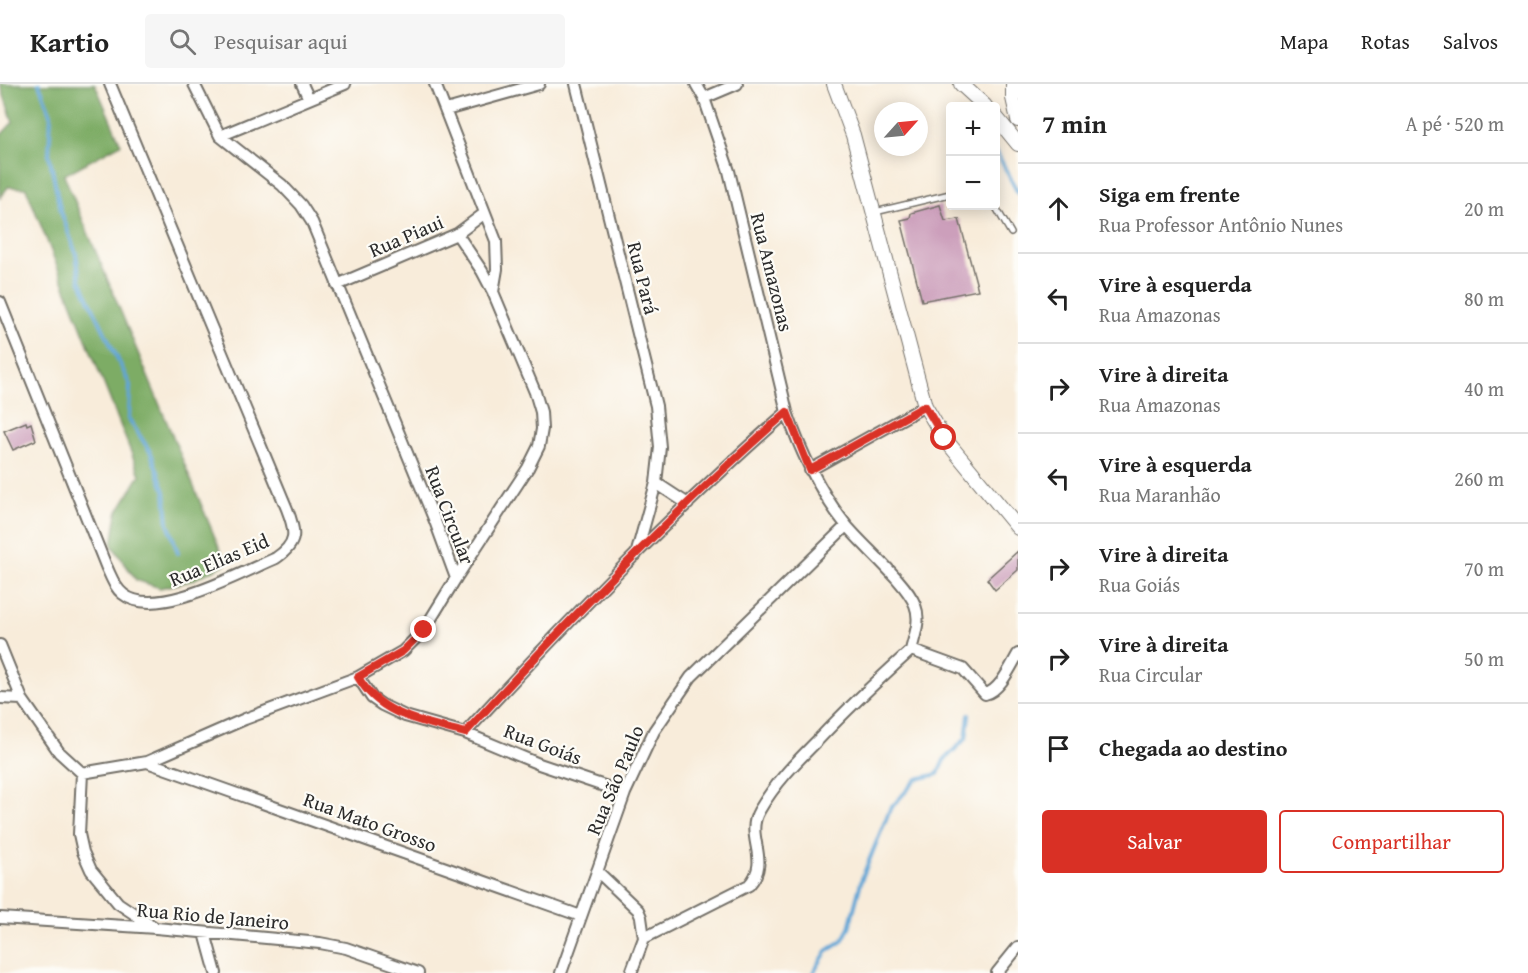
<!DOCTYPE html>
<html lang="pt">
<meta charset="utf-8">
<style>
:root{--surface:#fff;--page:#f6f6f6;--text:#222;--muted:#767676;--line:#e0e0e0;--accent:#d93025}
body{margin:0;font-family:"Gentium Book Plus",serif;background:var(--page);color:var(--text)}
.controls{position:absolute;right:18px;top:18px;display:grid;overflow:hidden;border-radius:6px;box-shadow:0 3px 15px #0003}
.controls button{width:54px;height:54px;display:grid;place-items:center;padding:0;border:0;border-bottom:2px solid var(--line);background:var(--surface);color:var(--text);font:30px sans-serif}
.compass{position:absolute;left:874px;top:18px;width:54px;height:54px;border-radius:50%;background:var(--surface);box-shadow:0 3px 15px #0003;rotate:63deg}
.stop{position:absolute;width:18px;height:18px;margin:-14px;border:4px solid #d93025;border-radius:50%;background:#fff}
.stop.end{background:#d93025;border-color:#fff;box-shadow:0 2px 6px #0008}
.list{margin:0;padding:0;list-style:none}
h2{display:flex;justify-content:space-between;align-items:center;height:78px;margin:0;padding:0 24px;font-size:26px}
h2 small{font-size:20px;font-weight:400;color:var(--muted)}
.list li{display:grid;grid-template-columns:39px 1fr auto;gap:18px;align-items:center;box-sizing:border-box;height:90px;padding:0 24px;border-top:2px solid var(--line)}
.list b{display:block;font-size:22px;white-space:nowrap}
.list p{margin:0;font-size:20px;white-space:nowrap;color:var(--muted)}
.list em{font-size:20px;font-style:normal;color:var(--muted)}
.actions{display:flex;gap:12px;padding:18px 24px}
.actions a{flex:1;padding:14px 0;border:2px solid var(--accent);border-radius:6px;text-align:center;font-size:21px;color:var(--accent)}
.actions .main{background:var(--accent);color:#fff}
.icon{flex:none;width:33px;height:33px;fill:none;stroke:currentColor;stroke-width:2;stroke-linecap:round;stroke-linejoin:round}
.map{position:relative;flex:none;width:1018px;height:889px;overflow:hidden}
header{display:flex;align-items:center;gap:36px;box-sizing:border-box;height:84px;padding:0 30px;background:var(--surface);border-bottom:2px solid var(--line)}
header strong{font-size:28px}
nav{display:flex;gap:33px;margin-inline-start:auto;font-size:21px}
.search{width:420px;height:54px;background:var(--page);display:flex;align-items:center;gap:15px;box-sizing:border-box;padding:0 21px;border-radius:6px;color:var(--muted);font-size:22px}
main{display:flex}
aside{flex:1;background:var(--surface)}
.map>svg:first-child{display:block}
.forest{fill:#7dac65;stroke:#546c48;stroke-width:1.5}
.lines{fill:none;stroke-linecap:round;stroke-linejoin:round}
.stream{stroke:#60a5d5;stroke-width:4}
.building{fill:#cc9fbb}
.lane-casing{stroke:#736f68;stroke-width:8}
.street-casing{stroke:#736f68;stroke-width:14}
.secondary-casing{stroke:#736f68;stroke-width:16}
.lane{stroke:#fff;stroke-width:5}
.street{stroke:#fff;stroke-width:10}
.secondary{stroke:#fff;stroke-width:14}
.route{stroke:#d93025;stroke-width:8}
.labels{text-anchor:middle;stroke-width:4.5;stroke-linejoin:round;paint-order:stroke}
.street-label{font-size:20px;fill:#2b2b2b;stroke:#fdfcf7}
</style>
<header>
<strong>Kartio</strong>
<div class="search"><svg class="icon" aria-label="search" viewBox="0 0 24 24"><circle cx="10" cy="10" r="6"/><path d="M15 15l6 6"/></svg>Pesquisar aqui</div>
<nav><a>Mapa</a><a>Rotas</a><a>Salvos</a></nav>
</header>
<main>
<div class="map">
<svg width="1018" height="889" viewBox="0 0 1018 889">
<rect width="100%" height="100%" fill="#fdfcf7"/>
<filter id="ink" filterUnits="userSpaceOnUse"><feTurbulence type="fractalNoise" baseFrequency=".0167" numOctaves="2"/><feDisplacementMap in="SourceGraphic" scale="12" xChannelSelector="R" yChannelSelector="G"/><feConvolveMatrix kernelMatrix="1 2 1 2 8 2 1 2 1" color-interpolation-filters="sRGB"/></filter>
<filter id="wash" filterUnits="userSpaceOnUse"><feTurbulence type="fractalNoise" baseFrequency=".008" numOctaves="4" result="noise"/><feDisplacementMap in="SourceGraphic" scale="24" xChannelSelector="R" yChannelSelector="G"/><feGaussianBlur stdDeviation="1.35" result="paint"/><feColorMatrix in="noise" values="0 0 0 0 0 0 0 0 0 0 0 0 0 0 0 0 0 1.4 0 .05"/><feComposite in="paint" operator="in"/></filter>
<g filter="url(#wash)">
<rect width="100%" height="100%" fill="#f8ecda"/>
<path class="forest" d="M0 0H95L121 60 64 91 226 480 191 497 160 504 136 496 112 461 117 429 140 391 26 104 8 103 0 114V52L13 38Z"/>
<g class="lines">
<path class="stream" d="M39 0 51 30 49 70 60 125 76 170 80 196 130 301 129 335 151 369 165 408 168 439 178 469
M996 67 1018 109
M813 889 827 867 842 857 849 844 862 794 890 725 917 695 938 690 944 676 966 654 969 631"/>
</g>
<g id="blocks">
<path class="building" d="M940 121 945 137 959 135 978 206 922 217 901 136 910 134 911 129Z
M26 338 27 341 31 339 36 356 13 366 4 347Z
M1018 467V486L995 506 987 495Z"/>
</g>
</g>
<g filter="url(#ink)">
<use href="#blocks" fill-opacity="0" stroke="#736f68" stroke-width="1.5"/>
<g class="lines">
<g class="lane-casing">
<path id="lane" d="M995 122 1011 149
M875 128 950 110"/>
</g>
<g class="street-casing">
<path id="street" d="M194 0 220 52 282 101 301 121 312 138 435 437 456 494
M302 0 309 15
M576 0 656 322 660 363 656 399 636 471
M696 0 704 14 729 87 787 328C801 369 819 407 846 441 863 462 906 498 915 521 921 536 915 550 911 566
M704 14 737 0
M446 26 539 0
M220 52 345 0
M457 150 482 187 493 208
M337 201 457 150 485 129
M0 218 106 482C111 492 114 503 123 510 155 537 242 488 276 474 298 459 296 448 287 425L110 0
M810 386 925 322
M656 399 688 420
M0 561 22 615 59 668 82 689 147 678 245 635 358 593 403 567 424 546 456 494 528 384 539 362 542 345 541 328 535 308 493 208 497 185 496 157 435 0
M911 566 963 585 985 610C1000 607 1011 582 1018 570
M358 593 372 614 382 621 405 632 465 649 539 680 625 709
M0 614 22 615
M465 649C567 538 673 428 787 328
M147 678 581 832
M82 689 79 750 83 768 91 786 118 819 154 843
M597 787 638 826 641 833 644 854
M0 834 156 844 320 859 346 864 418 889
M205 849 216 889
M561 889 625 709 654 647 691 593 846 442
M631 889 644 854 749 801C772 776 744 753 759 727 775 699 796 678 818 656 848 624 879 595 911 566
M997 889 1018 863"/>
</g>
<g class="secondary-casing">
<path id="secondary" d="M834 0 853 51 925 322 944 354 1018 444
M961 0 985 22
M1013 0V14L1018 36
M996 33 1018 60"/>
</g>
<use href="#lane" class="lane"/>
<use href="#street" class="street"/>
<use href="#secondary" class="secondary"/>
</g>
</g>
<g class="lines" filter="url(#ink)">
<path class="route" d="M424 546 403 567 358 593C381 633 423 637 465 649 567 538 673 428 787 328L810 386 925 322 944 354"/>
</g>
<g class="labels">
<g class="street-label">
<text transform="translate(406 152) rotate(-23)" y="7">Rua Piaui</text>
<text transform="translate(772 188) rotate(76)" y="7">Rua Amazonas</text>
<text transform="translate(643 194) rotate(76)" y="7">Rua Pará</text>
<text transform="translate(450 431) rotate(69)" y="7">Rua Circular</text>
<text transform="translate(219 476) rotate(-23)" y="7">Rua Elias Eid</text>
<text transform="translate(543 660) rotate(21)" y="7">Rua Goiás</text>
<text transform="translate(615 696) rotate(-67)" y="7">Rua São Paulo</text>
<text transform="translate(370 738) rotate(20)" y="7">Rua Mato Grosso</text>
<text transform="translate(213 832) rotate(5)" y="7">Rua Rio de Janeiro</text>
</g>
</g>
</svg>
<div class="controls">
<button>+</button>
<button>−</button>
</div>
<svg class="compass" viewBox="-18 -18 36 36"><path d="M0-13l5 13h-10z" fill="#e53935"/><path d="M0 13l5-13h-10z" fill="#767676"/></svg>
<div class="stop" style="left:944px;top:354px"></div>
<div class="stop end" style="left:424px;top:546px"></div>
</div>
<aside>
<h2>7 min<small>A pé · 520 m</small></h2>
<ul class="list">
<li><svg class="icon" aria-label="ahead" viewBox="0 0 24 24"><path d="M12 20V5M6 11l6-6 6 6"/></svg><div><b>Siga em frente</b><p>Rua Professor Antônio Nunes</p></div><em>20 m</em></li>
<li><svg class="icon" aria-label="left" viewBox="0 0 24 24"><path d="M17 20v-9H6M10 6l-5 5 5 5"/></svg><div><b>Vire à esquerda</b><p>Rua Amazonas</p></div><em>80 m</em></li>
<li><svg class="icon" aria-label="right" viewBox="0 0 24 24"><path d="M7 20v-9h11M14 6l5 5-5 5"/></svg><div><b>Vire à direita</b><p>Rua Amazonas</p></div><em>40 m</em></li>
<li><svg class="icon" aria-label="left" viewBox="0 0 24 24"><path d="M17 20v-9H6M10 6l-5 5 5 5"/></svg><div><b>Vire à esquerda</b><p>Rua Maranhão</p></div><em>260 m</em></li>
<li><svg class="icon" aria-label="right" viewBox="0 0 24 24"><path d="M7 20v-9h11M14 6l5 5-5 5"/></svg><div><b>Vire à direita</b><p>Rua Goiás</p></div><em>70 m</em></li>
<li><svg class="icon" aria-label="right" viewBox="0 0 24 24"><path d="M7 20v-9h11M14 6l5 5-5 5"/></svg><div><b>Vire à direita</b><p>Rua Circular</p></div><em>50 m</em></li>
<li><svg class="icon" aria-label="arrive" viewBox="0 0 24 24"><path d="M6 21V4h12l-3 4 3 4H6"/></svg><div><b>Chegada ao destino</b></div></li>
</ul>
<div class="actions"><a class="main">Salvar</a><a>Compartilhar</a></div>
</aside>
</main>
